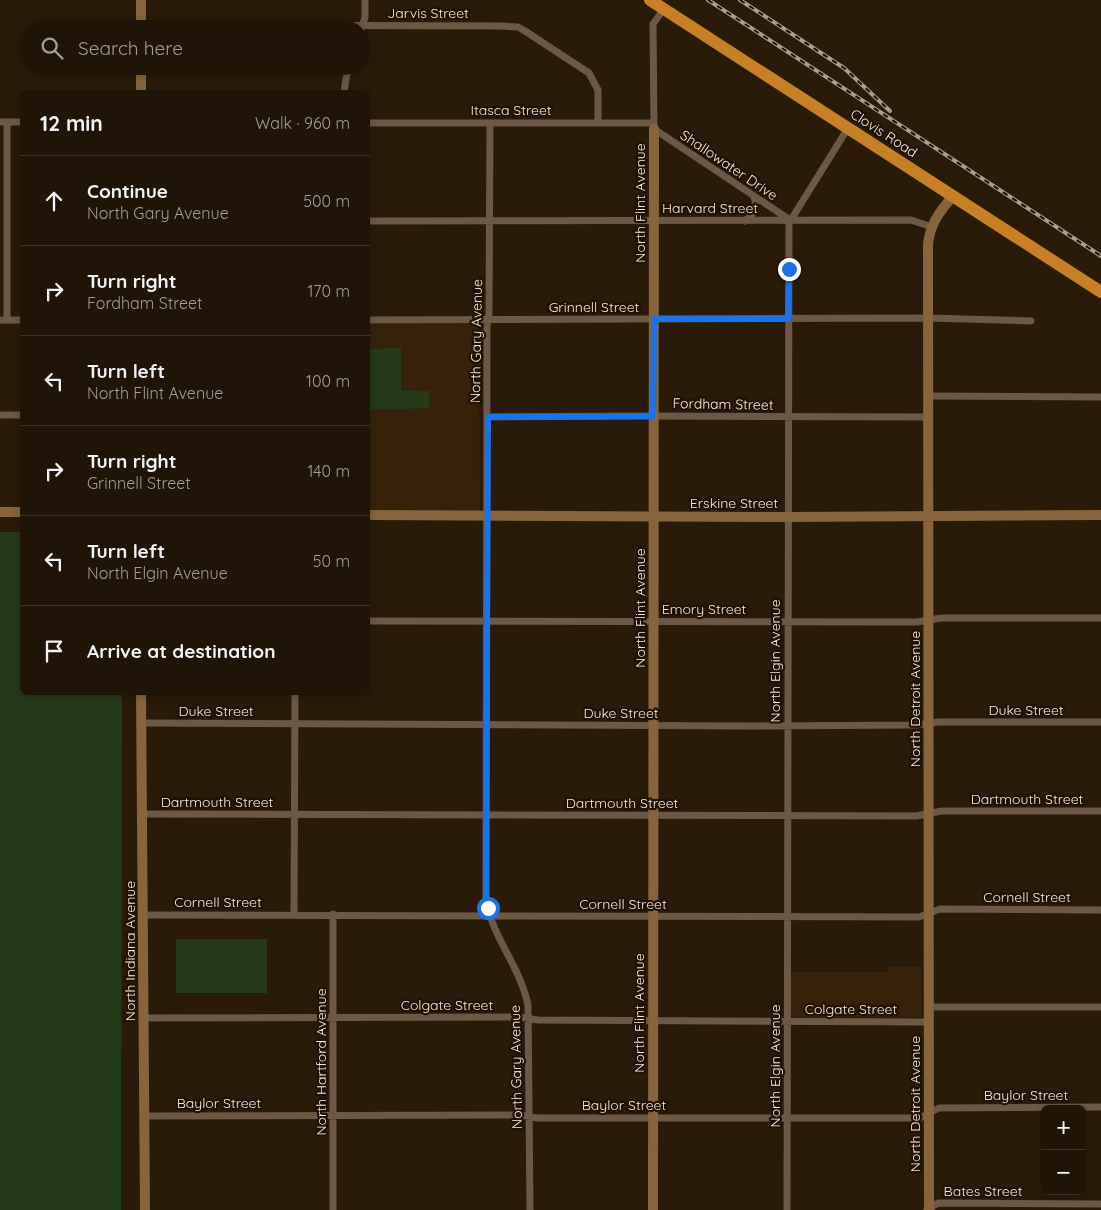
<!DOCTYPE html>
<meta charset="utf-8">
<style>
:root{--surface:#201406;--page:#281d10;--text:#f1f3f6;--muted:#a29e9b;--line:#3d3328}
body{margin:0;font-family:Quicksand,sans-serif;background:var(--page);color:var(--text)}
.controls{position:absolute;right:15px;bottom:15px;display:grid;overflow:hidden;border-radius:8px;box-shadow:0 2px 8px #0003}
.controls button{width:45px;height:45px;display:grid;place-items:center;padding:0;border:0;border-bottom:1px solid var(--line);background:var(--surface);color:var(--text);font:25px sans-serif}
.stop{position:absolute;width:15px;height:15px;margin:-11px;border:4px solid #1a73e8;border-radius:50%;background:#fff}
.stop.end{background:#1a73e8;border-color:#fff;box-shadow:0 1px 5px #0008}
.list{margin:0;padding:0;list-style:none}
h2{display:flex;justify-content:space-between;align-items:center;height:65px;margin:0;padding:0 20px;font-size:21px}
h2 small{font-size:16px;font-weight:400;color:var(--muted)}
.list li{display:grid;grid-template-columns:32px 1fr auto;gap:15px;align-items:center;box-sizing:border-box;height:90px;padding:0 20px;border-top:1px solid var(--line)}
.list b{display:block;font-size:19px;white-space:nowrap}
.list p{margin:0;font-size:16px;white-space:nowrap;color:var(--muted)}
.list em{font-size:16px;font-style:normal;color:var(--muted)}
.icon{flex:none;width:28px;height:28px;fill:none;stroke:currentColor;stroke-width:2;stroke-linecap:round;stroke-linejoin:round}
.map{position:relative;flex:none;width:1101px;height:1210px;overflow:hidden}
.search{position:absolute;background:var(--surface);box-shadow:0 2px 8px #0003;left:20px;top:20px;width:350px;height:55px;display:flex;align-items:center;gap:12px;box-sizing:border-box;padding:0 18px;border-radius:28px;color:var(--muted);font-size:19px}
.panel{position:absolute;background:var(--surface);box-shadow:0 2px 8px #0003;left:20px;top:90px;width:350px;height:605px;border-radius:8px}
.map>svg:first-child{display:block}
.built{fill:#372209}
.green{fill:#253a19}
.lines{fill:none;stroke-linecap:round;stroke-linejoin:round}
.street{stroke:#6c5845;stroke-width:7}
.secondary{stroke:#87643b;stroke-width:10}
.highway{stroke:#c78024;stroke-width:12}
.rail-casing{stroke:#ab9e90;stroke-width:4}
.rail{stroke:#201102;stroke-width:2;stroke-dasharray:5.5;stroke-linecap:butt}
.route{stroke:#1a73e8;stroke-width:6}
.labels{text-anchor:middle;stroke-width:4.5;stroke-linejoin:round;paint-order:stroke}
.street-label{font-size:14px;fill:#f5eadf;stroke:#201102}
</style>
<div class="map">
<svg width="1101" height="1210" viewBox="0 0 1101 1210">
<rect width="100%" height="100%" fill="#2a1a08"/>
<path class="built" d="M368 324H475L479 326 480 507 478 511H368Z
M888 967H922V1015L920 1017H793L790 1015V972H887Z"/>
<path class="green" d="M401 348V390L429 391V408L368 410V349Z
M0 532H22V692L122 693 121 1210H0Z
M176 939H267V993H176Z"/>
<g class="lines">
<path class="street" d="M664 9 653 24 654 129 790 220
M141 25 501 26 518 27 525 31 589 73 598 90V123
M361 30 365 17V0
M344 92 348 66
M0 122H22
M7 122V320
M368 123H654
M490 123 489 313 487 327 486 900C493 939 520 966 528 1005L530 1210
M368 221 911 220 932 227
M745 221C754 214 758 208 754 197
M0 320H22
M368 320 929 318 1031 321
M929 396 1101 397
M0 415H22
M487 417 653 416 929 417
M368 621 917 622 941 618H1101
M141 723 744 726 916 725 938 722H1101
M143 814 916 816 942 811H1101
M333 914V1210
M144 915 919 917 940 909 1101 910
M294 915 295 692
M929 1007H1101
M144 1018 520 1017 538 1020 929 1022
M145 1116 521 1115 537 1118H920L939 1108 1101 1107
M787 1210 789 223 848 128
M927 1210 938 1203 1101 1204"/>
<path class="secondary" d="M141 0V29
M141 92V66
M0 512H22
M368 515 788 517 1101 515
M141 692 145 1210
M653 1210 654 129
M929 1210 928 244C930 224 940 211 953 196"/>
<path class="highway" d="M650 0 1101 292"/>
<g class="rail-casing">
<path id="rail" d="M708 0 1101 256
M740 0 844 68 890 111"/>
</g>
<use href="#rail" class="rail"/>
</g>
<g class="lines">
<path class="route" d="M488 908 486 900 488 417 653 416 654 319H788L789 269"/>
</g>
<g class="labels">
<g class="street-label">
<text x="428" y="18">Jarvis Street</text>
<text x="511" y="115">Itasca Street</text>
<text transform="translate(884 133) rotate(33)" y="5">Clovis Road</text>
<text transform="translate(729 165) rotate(34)" y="5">Shallowater Drive</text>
<text transform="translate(640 203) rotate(-90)" y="5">North Flint Avenue</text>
<text x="710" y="213">Harvard Street</text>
<text x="594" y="312">Grinnell Street</text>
<text transform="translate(476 341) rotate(-89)" y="5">North Gary Avenue</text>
<text transform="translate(723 404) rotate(1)" y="5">Fordham Street</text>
<text x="734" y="508">Erskine Street</text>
<text transform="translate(640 608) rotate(-90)" y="5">North Flint Avenue</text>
<text x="704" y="614">Emory Street</text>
<text transform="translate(775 661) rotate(-90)" y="5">North Elgin Avenue</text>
<text transform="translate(915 699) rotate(-90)" y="5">North Detroit Avenue</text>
<text x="1026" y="715">Duke Street</text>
<text x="216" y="716">Duke Street</text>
<text x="621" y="718">Duke Street</text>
<text x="1027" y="804">Dartmouth Street</text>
<text x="217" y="807">Dartmouth Street</text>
<text x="622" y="808">Dartmouth Street</text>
<text x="1027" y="902">Cornell Street</text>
<text x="218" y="907">Cornell Street</text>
<text x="623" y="909">Cornell Street</text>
<text transform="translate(130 951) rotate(-90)" y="5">North Indiana Avenue</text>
<text x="447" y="1010">Colgate Street</text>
<text x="851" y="1014">Colgate Street</text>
<text transform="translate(639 1013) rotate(-90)" y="5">North Flint Avenue</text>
<text transform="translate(321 1062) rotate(-90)" y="5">North Hartford Avenue</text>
<text transform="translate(775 1066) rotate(-90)" y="5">North Elgin Avenue</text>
<text transform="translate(516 1067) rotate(-91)" y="5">North Gary Avenue</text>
<text x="1026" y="1100">Baylor Street</text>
<text x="219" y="1108">Baylor Street</text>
<text transform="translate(915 1104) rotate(-90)" y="5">North Detroit Avenue</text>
<text x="624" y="1110">Baylor Street</text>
<text x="983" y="1196">Bates Street</text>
</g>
</g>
</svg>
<div class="controls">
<button>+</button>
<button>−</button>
</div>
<div class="stop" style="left:488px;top:908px"></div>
<div class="stop end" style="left:789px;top:269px"></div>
<div class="search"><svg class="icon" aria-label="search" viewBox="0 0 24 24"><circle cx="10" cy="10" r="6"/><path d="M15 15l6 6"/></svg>Search here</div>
<section class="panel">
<h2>12 min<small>Walk · 960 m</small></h2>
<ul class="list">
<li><svg class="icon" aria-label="ahead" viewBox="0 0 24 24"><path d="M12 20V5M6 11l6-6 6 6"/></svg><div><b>Continue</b><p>North Gary Avenue</p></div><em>500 m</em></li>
<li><svg class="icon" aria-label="right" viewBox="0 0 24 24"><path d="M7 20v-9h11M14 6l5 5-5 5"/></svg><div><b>Turn right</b><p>Fordham Street</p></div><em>170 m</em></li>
<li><svg class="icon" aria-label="left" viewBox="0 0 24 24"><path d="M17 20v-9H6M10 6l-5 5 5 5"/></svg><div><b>Turn left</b><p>North Flint Avenue</p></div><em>100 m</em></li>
<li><svg class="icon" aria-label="right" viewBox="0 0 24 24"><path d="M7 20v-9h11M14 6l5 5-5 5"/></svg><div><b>Turn right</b><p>Grinnell Street</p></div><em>140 m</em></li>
<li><svg class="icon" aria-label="left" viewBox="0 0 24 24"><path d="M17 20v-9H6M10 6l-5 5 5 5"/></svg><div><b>Turn left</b><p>North Elgin Avenue</p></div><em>50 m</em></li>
<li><svg class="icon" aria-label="arrive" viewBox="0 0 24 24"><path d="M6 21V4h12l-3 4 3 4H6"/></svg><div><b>Arrive at destination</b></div></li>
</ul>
</section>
</div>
